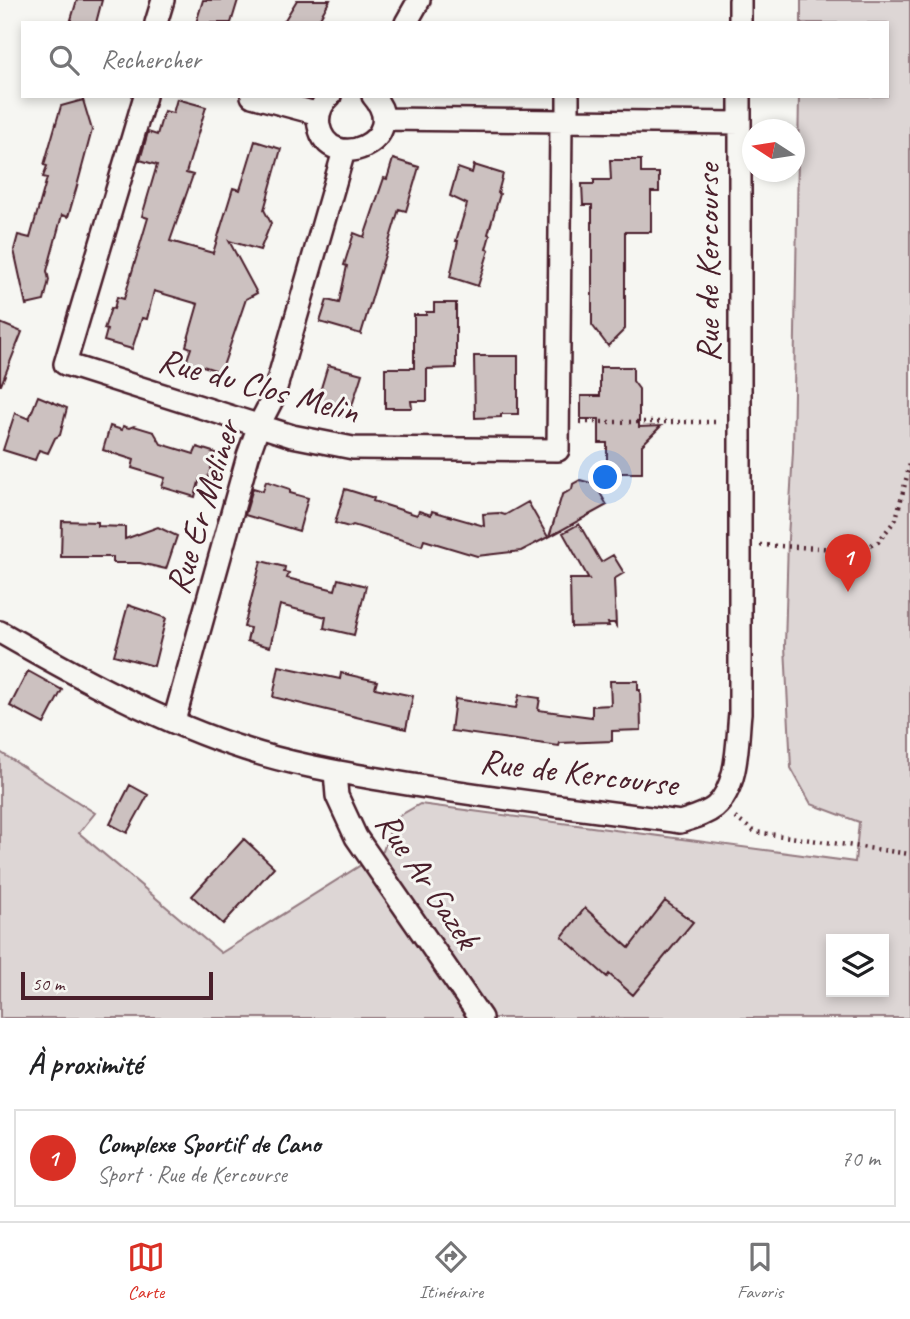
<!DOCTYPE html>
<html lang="fr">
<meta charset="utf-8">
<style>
:root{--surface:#fff;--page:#f2f2f2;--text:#202124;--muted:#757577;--line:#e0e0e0;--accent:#d93025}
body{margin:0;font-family:Caveat,sans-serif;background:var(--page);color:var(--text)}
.controls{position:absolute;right:21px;bottom:21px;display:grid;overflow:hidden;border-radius:0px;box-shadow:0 4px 10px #0003}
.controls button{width:63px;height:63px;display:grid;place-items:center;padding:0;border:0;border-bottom:2px solid var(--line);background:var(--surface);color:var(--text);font:35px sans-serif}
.compass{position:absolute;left:742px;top:119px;width:63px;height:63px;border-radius:50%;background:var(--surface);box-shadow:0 4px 10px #0003;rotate:282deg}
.scale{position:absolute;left:21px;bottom:18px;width:192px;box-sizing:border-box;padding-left:7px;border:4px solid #4a1f2b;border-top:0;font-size:19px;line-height:24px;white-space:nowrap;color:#4a1f2b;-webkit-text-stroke:5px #f6f6f2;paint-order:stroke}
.you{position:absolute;left:606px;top:478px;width:24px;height:24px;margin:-18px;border:5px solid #fff;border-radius:50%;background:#1a73e8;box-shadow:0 0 0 10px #1a73e833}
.badge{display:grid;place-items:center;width:46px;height:46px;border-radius:50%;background:var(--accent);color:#fff;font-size:23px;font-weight:700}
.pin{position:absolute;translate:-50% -58px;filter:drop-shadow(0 2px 4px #0008)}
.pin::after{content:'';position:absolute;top:37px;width:24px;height:21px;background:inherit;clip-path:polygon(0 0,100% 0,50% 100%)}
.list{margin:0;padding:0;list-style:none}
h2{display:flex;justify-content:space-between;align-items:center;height:91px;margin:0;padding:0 28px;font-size:30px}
h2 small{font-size:23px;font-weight:400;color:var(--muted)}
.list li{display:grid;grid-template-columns:46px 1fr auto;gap:21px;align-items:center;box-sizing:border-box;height:98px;margin:0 14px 14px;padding:0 14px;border:2px solid var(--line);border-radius:0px}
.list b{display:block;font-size:26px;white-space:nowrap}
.list p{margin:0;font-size:23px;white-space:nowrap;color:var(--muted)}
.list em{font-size:23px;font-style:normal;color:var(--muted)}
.icon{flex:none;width:38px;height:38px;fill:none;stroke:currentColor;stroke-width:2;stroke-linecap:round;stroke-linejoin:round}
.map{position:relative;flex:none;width:910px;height:1018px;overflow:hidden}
.search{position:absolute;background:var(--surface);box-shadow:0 4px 10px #0003;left:21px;right:21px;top:21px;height:77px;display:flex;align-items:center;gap:18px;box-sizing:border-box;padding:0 24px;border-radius:0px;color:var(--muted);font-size:26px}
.sheet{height:203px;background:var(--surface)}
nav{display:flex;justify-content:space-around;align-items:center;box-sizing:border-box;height:98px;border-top:2px solid var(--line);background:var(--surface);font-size:19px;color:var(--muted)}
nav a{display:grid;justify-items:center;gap:4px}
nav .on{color:var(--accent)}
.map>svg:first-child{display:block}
.green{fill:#ddd6d5;stroke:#947a80;stroke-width:2;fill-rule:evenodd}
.building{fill:#ccc1c0;stroke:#4a1f2b;stroke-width:2}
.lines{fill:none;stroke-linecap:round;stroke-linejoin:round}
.street-casing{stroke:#4a1f2b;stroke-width:26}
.path{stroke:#4a1f2b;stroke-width:4.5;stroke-dasharray:2 5;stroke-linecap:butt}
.street{stroke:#f6f6f2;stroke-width:21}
.labels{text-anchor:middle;stroke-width:6;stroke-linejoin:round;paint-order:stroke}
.street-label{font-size:35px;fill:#4a1f2b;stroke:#f6f6f2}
</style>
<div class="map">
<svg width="910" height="1018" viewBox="0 0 910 1018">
<rect width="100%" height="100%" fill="#f6f6f2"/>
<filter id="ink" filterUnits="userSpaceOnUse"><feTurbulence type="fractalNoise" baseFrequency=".0143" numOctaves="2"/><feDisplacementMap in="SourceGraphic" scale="14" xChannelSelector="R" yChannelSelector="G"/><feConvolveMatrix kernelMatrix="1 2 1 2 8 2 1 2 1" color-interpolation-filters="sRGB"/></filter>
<g filter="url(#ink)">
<path class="green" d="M801 0H910V1018H0V752L95 813 79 833 221 953 383 851 394 819 420 804 855 862 859 822 811 804 791 768 785 646 788 539 793 451 799 96H887V23H801ZM831 939H884V992H831Z"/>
<path class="building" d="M77 0H102L96 23H70Z
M203 0H238L231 23H196Z
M297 0H330L317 23H283Z
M177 99 206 107 186 173 193 175 170 241 213 253 233 188 240 190 255 141 281 149 264 210 271 223 260 250 229 241 257 293 246 299 221 372 203 366 184 368 191 348 186 346 198 304 154 291 147 319 142 318 132 349 104 341 107 330 104 329 111 308 114 309 117 297 124 299 148 218 142 216 157 165 140 160 148 132 157 135 164 111 173 113Z
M83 100 92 130 77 186 68 217 62 215 47 271 49 280 44 301 26 305 14 250 18 235 30 238 47 178 43 177 47 166 44 165 61 106Z
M393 159 419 167 406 211 399 209 361 334 320 322 327 300 339 303 347 266 344 265 354 233 364 237 384 178 387 179Z
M610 160H641V173H659V192H651V232H625V329L608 346 592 325V205H583L582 184H594V180H611Z
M474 165 503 174 498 193 500 194 488 234 490 235 486 249 489 250 478 286 450 277 458 241H456L467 204 450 196 458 168 472 173Z
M434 303H456V368L427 369V401H411L412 408H385V368H414V315H426V312H434Z
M0 323 22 332 1 385H0Z
M474 356H518V414H501V417L475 418Z
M328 365 362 374 348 418 315 408Z
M600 367H633V381L639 389V427L661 426 642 445V473H607V443H599V419H581V396H600Z
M38 396 67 408 60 435 55 438 48 453 39 450 35 460 3 450 15 413 29 419Z
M110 426 122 430 123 426 129 428 134 426 154 432 161 444 194 454 197 447 216 453 207 480 200 478 195 497 162 487 165 478 132 468 134 460 103 450Z
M580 480 595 484 607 505 549 537 562 495 572 489 573 484Z
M266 481 290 489V493L308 498 299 531 245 515 253 488 263 491Z
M345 489 374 498 373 501 417 515 419 511 431 515 432 511 484 526 483 514 499 513 505 515 528 502 548 537 521 551 477 556 424 540 422 546 353 525 349 527 335 523Z
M62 521 98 522V526L125 527V539L158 527 177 536 166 569 140 563H113V557H61Z
M579 524 601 562 613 555 624 573 614 579 616 626 614 623H608L609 626 571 627 570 579H589L563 533Z
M261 561 285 567 284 572 289 573 287 578 335 590 338 579 366 586 354 635 324 628 326 617 280 605 270 647 247 641 250 628 244 627Z
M128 605 166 618 154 666 114 655Z
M279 666 340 679 341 673 363 678 377 681 375 688 413 696 406 729 273 697Z
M28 671 62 690 44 724 10 706Z
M610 681H638V690H640L641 730 612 731V741L560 743 559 746 451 731 455 699 516 708 519 695 540 698 538 710 592 717V706L611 705Z
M130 785 148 795 127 833 110 824Z
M244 839 274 867 223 924 192 896Z
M665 901 693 922 633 995 609 974 607 977 562 937 585 908 629 948Z"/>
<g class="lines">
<g class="street-casing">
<path id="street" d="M740 0V23
M156 23 163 0
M406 23 419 0
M145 96 65 364 292 436 353 448 558 450 561 122
M252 96 319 114
M330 96C321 104 317 114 319 126 329 176 412 140 373 96
M384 119 740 123
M568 122V96
M0 632C75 675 162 723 245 749 293 765 345 773 395 782 490 798 585 809 680 822 692 818 705 815 715 807 739 786 737 741 740 713V96
M174 721 248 456 259 425 273 398 344 151
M335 772 337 796 356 837 481 1018"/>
</g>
<path class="path" d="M580 422H718
M760 545 858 550 878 542 896 519 910 464
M735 818 755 832 910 854"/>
<use href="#street" class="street"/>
</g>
</g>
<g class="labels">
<g class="street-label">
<text transform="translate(707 263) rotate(-90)" y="12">Rue de Kercourse</text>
<text transform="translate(259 385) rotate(15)" y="12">Rue du Clos Melin</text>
<text transform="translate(202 507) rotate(-73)" y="12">Rue Er Meliner</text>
<text transform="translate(579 772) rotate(7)" y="12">Rue de Kercourse</text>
<text transform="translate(428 880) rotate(56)" y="12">Rue Ar Gazek</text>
</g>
</g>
</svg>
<div class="controls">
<button><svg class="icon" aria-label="layers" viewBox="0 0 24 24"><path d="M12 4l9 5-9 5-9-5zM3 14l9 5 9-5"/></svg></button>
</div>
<svg class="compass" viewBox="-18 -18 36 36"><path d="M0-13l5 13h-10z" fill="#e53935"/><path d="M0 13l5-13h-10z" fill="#757577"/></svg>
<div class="scale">50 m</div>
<div class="you"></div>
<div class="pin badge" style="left:848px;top:592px">1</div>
<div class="search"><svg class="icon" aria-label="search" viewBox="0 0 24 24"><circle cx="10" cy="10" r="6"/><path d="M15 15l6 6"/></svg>Rechercher</div>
</div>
<section class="sheet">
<h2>À proximité<small></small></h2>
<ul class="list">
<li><span class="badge">1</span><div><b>Complexe Sportif de Cano</b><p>Sport · Rue de Kercourse</p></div><em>70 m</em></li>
</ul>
</section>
<nav>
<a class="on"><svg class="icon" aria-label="map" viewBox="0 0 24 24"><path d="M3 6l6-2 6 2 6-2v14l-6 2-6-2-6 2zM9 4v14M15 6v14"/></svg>Carte</a>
<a><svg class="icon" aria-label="directions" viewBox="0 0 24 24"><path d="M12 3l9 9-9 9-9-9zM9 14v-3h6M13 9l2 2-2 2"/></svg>Itinéraire</a>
<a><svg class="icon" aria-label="saved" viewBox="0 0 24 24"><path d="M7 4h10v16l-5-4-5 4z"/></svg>Favoris</a>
</nav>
